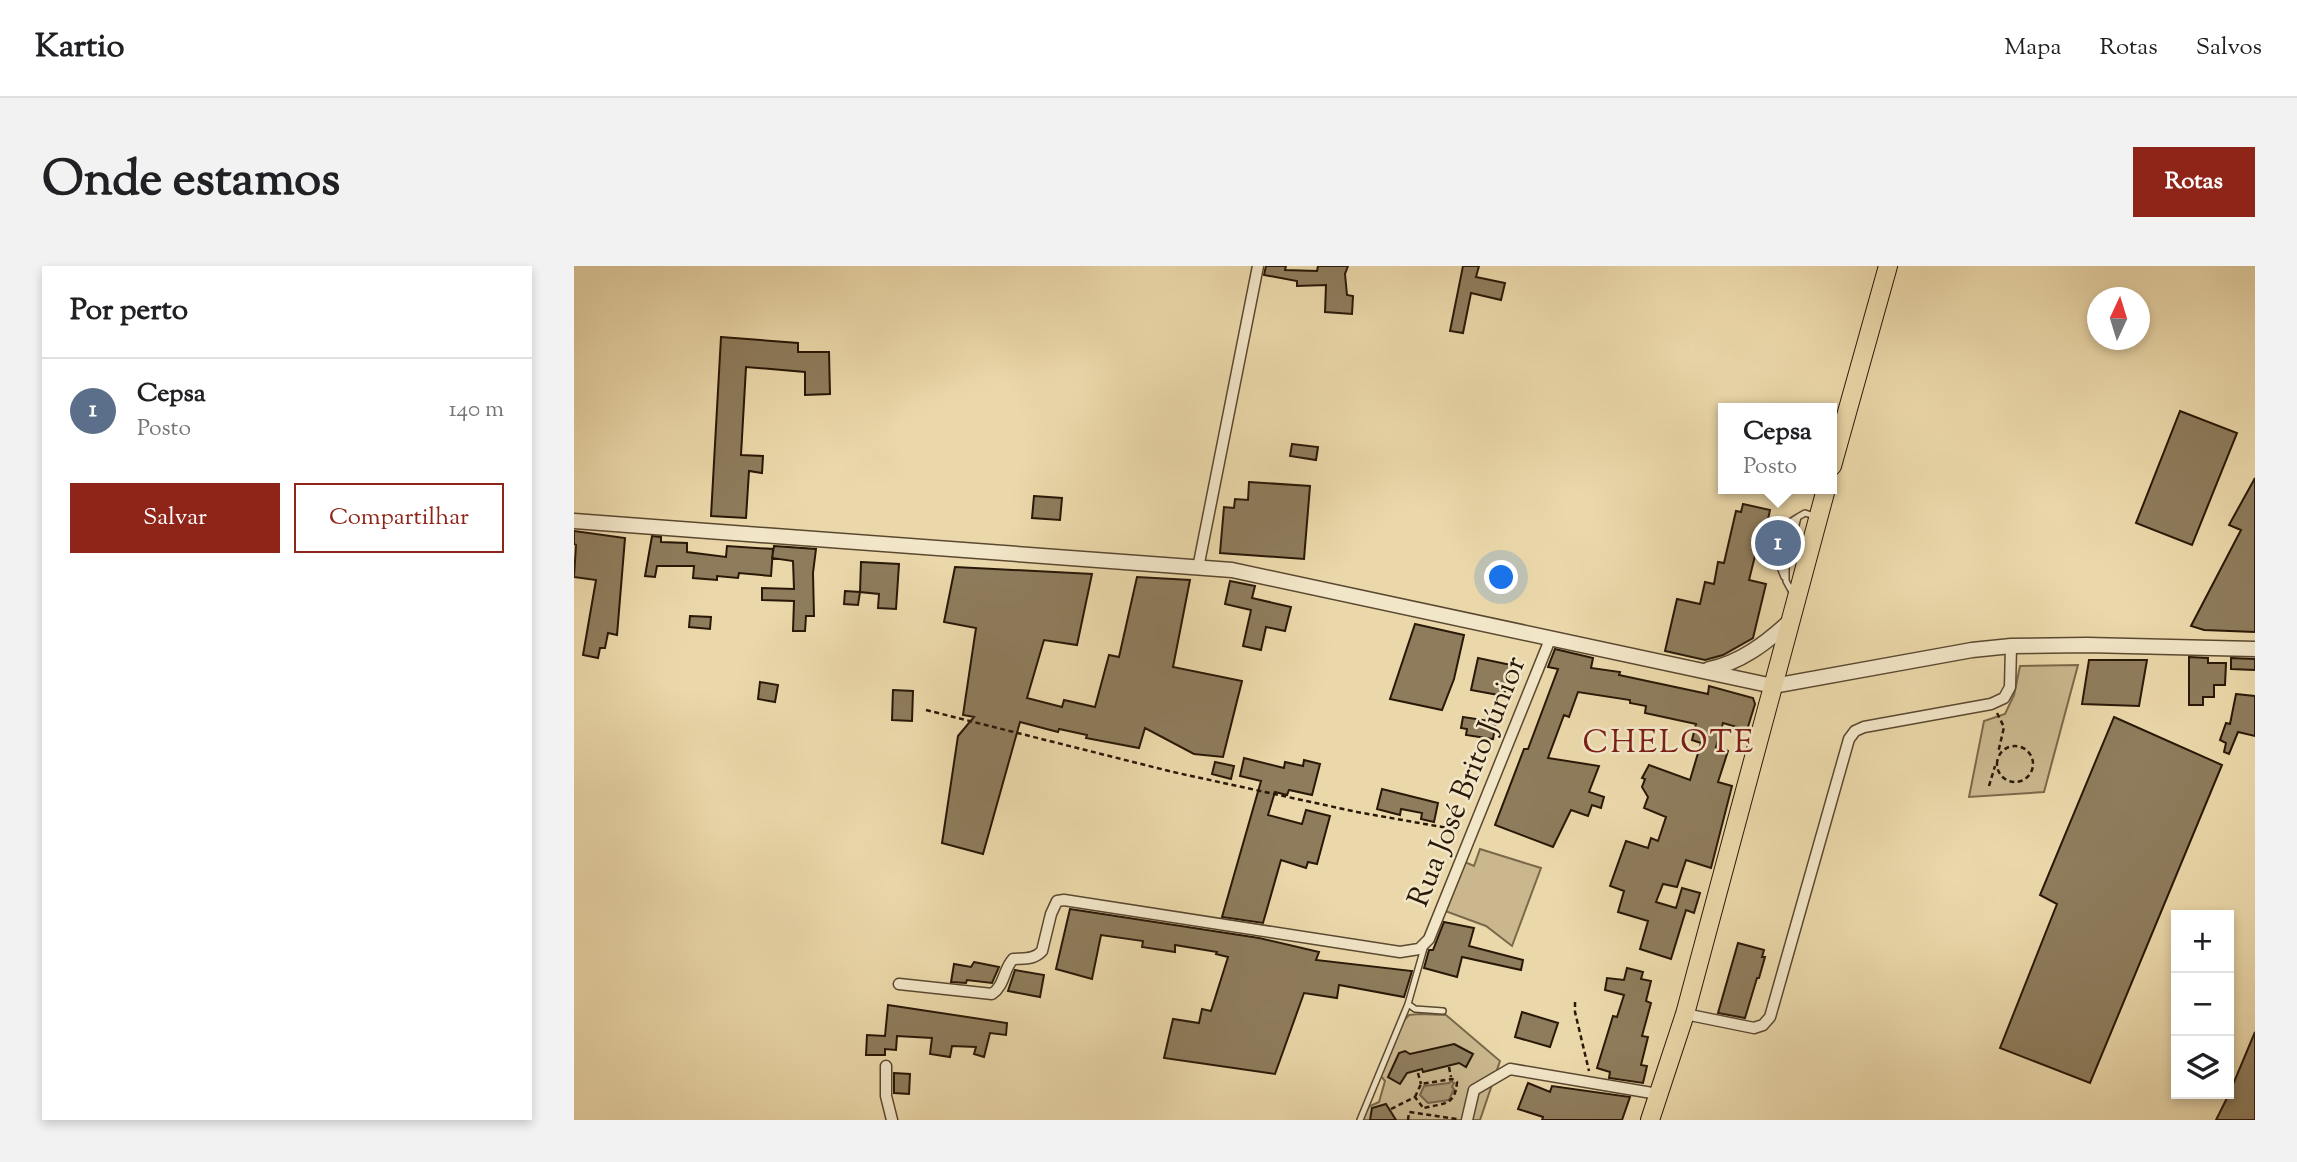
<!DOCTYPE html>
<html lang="pt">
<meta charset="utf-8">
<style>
:root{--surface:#fff;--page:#f2f2f2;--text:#202124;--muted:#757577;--line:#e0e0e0;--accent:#8f2418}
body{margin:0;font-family:"Sorts Mill Goudy",serif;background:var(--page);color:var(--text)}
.controls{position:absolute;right:21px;bottom:21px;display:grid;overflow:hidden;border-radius:0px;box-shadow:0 4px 10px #0003}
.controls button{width:63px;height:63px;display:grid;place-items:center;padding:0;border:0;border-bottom:2px solid var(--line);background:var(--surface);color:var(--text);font:35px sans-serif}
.compass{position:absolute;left:1513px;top:21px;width:63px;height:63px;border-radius:50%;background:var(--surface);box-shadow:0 4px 10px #0003;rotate:4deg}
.you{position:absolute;left:928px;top:312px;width:24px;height:24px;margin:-18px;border:5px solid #fff;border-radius:50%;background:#1a73e8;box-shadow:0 0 0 10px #1a73e833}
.badge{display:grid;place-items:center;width:46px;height:46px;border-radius:50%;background:var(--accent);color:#fff;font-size:23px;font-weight:700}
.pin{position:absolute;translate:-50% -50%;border:4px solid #fff;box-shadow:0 2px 7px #0006}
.popup{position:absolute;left:1144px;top:137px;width:119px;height:91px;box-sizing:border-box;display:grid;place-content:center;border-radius:0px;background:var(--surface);filter:drop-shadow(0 2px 5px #0005);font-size:23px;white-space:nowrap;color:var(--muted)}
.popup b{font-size:26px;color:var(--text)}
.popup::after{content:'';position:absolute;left:50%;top:100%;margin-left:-14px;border:14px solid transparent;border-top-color:var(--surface)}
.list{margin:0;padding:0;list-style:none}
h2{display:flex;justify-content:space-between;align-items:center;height:91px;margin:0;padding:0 28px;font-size:30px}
h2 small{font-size:23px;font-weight:400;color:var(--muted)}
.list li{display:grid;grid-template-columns:46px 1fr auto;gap:21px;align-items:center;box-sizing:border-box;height:105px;padding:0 28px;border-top:2px solid var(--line)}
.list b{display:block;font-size:26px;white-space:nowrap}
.list p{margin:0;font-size:23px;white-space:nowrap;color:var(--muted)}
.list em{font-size:23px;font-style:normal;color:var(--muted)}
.actions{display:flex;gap:14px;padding:21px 28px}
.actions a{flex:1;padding:16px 0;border:2px solid var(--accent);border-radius:0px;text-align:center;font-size:24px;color:var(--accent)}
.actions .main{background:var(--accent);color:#fff}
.icon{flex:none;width:38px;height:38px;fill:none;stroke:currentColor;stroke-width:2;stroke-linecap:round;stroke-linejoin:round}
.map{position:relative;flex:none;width:1681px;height:854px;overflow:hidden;border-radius:0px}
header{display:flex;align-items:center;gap:42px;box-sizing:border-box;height:98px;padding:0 35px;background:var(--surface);border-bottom:2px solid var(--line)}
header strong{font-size:33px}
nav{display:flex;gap:38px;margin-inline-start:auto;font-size:24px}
.intro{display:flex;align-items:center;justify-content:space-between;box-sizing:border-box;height:168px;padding:0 42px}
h1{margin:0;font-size:49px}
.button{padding:18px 32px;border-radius:0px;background:var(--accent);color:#fff;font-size:24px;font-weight:700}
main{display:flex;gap:42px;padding:0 42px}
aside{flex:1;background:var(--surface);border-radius:0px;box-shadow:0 4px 10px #0003}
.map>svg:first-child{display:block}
.green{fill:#cab78e;stroke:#7a684a;stroke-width:2}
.water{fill:#a99773;stroke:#766448;stroke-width:2}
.building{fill:#8e7c5c;stroke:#291807;stroke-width:2}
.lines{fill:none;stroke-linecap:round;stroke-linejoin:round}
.service-casing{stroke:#5a4830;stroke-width:8}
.minor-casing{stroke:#5a4830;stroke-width:13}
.tertiary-casing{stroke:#5a4830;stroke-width:17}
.primary-casing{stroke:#291807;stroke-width:20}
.path{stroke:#291807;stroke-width:2.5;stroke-dasharray:5 3.5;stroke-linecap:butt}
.service{stroke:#f2e6c8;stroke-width:5}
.minor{stroke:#f2e6c8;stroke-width:10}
.tertiary{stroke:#f2e6c8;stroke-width:14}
.primary{stroke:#ebd8aa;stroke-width:18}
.labels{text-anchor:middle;stroke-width:5;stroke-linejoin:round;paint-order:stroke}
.street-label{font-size:30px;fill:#291807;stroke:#f2e6c8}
.neighbourhood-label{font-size:32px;letter-spacing:2px;fill:#7a1f14;stroke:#f2e6c8}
</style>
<header>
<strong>Kartio</strong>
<nav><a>Mapa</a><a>Rotas</a><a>Salvos</a></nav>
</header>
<div class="intro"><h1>Onde estamos</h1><a class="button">Rotas</a></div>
<main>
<aside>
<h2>Por perto<small></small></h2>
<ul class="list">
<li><span class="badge" style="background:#5c6f8a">1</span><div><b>Cepsa</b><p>Posto</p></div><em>140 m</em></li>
</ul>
<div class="actions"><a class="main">Salvar</a><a>Compartilhar</a></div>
</aside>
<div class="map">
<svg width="1681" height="854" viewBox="0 0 1681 854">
<rect width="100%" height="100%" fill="#ebd8aa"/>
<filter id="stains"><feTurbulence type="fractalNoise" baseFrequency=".00286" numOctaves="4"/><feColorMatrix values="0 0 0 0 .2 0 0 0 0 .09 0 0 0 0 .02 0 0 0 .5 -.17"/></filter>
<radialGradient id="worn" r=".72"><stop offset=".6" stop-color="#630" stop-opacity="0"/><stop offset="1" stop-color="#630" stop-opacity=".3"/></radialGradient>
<path class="green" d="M1504 399 1470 526 1395 531 1410 455 1431 448 1440 429 1446 400Z
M906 583 967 602 938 680 912 660 871 645 891 596 900 600Z
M845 748 872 749 926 795 906 854H789L794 841 805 836 811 815 805 808 825 760 835 749Z"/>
<path class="water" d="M877 815 880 817 878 821 880 823 875 834 854 837 846 829 850 820 875 817Z"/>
<path class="building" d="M692 0H712L711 4 743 5 744 0H774L771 8 773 29 779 30 778 48 751 46 752 19 723 20V15L690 9Z
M889 0H905L902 11 931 17 927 34 897 27 889 67 876 65Z
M147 71 224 77V86H255L256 128 231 129V106L172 101 167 189 189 190 188 207 175 205 172 252 137 250Z
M1606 145 1663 167 1618 279 1562 257Z
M718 178 744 181 742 194 716 190Z
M1681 212V366L1630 364 1617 360 1667 264 1655 259Z
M675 216 736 220 730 293 646 287 650 241 660 242 661 233 674 234Z
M460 230 488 232 486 254 458 252Z
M1169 238 1196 244 1193 258 1209 262 1202 293 1203 283 1184 278 1175 314 1192 318 1179 372 1149 389 1131 394 1091 385 1103 333 1126 338 1131 316 1140 318 1144 296 1150 297 1162 245 1167 246Z
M0 265 51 272 43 369 34 367 31 382H26L24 392 9 389 22 314 0 311 2 279 0 278Z
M78 270 87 271V276L113 277V286L152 291 153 280 199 283 197 310 165 307 164 312 143 310V314L119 312 120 300H83L81 311 71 310Z
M200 280 242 283 239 307 240 350H232L231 365H219L220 335 188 334V322L220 323 219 295 198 292Z
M287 296 325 298 322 343 304 342 305 328 286 326Z
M381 301 518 308 503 379 470 374 453 432 488 441 490 434 521 441 535 389 545 391 563 311 616 314 599 401 668 415 649 491 620 488 571 462 565 482 512 472 513 469 485 463 484 466 446 456 409 588 368 577 384 470 400 451 389 449 402 362 370 356Z
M656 315 681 320 678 332 717 341 711 365 692 361 687 384 669 380 677 344 651 338Z
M271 325 286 326 284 339 270 338Z
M116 350 137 351 136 363 115 361Z
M841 358 890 369 880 413 868 444 816 433Z
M981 383 1019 392 1017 402 1046 406 1045 409 1134 428 1135 420 1179 432 1181 438 1173 464 1149 457 1142 481 1154 485 1144 516 1158 520 1137 602 1112 594 1103 621 1089 618 1082 636 1102 642 1108 622 1126 627 1120 647 1112 644 1097 693 1066 683 1074 655 1044 646 1050 625 1036 620 1052 575 1074 582 1077 572 1084 575 1092 551 1070 542 1074 531 1068 521 1071 513 1068 512 1075 499 1116 514 1127 477 1118 474 1122 458 1071 447 1072 440 1056 437V434L1004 426 995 451 990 449 974 492 1025 500 1015 526 1030 531 1027 542 1018 539 1014 550 997 544 979 581 921 559 950 483H954L984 403 974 401Z
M1615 391 1634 392V397H1652L1651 419H1640V431H1629V439H1615Z
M904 392 937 399 930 430 897 424Z
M1657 392 1681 393V404L1657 403Z
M1515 394H1573L1565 440 1508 438Z
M186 416 204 419 201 436 184 433Z
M319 424 339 425 338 455 318 454Z
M1662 428 1681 430V470L1664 466 1655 488 1650 486 1652 477 1646 474 1652 457 1656 458Z
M889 451 922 456 919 473 892 469 893 463 887 462Z
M1540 451 1648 499 1516 817 1426 782 1483 638 1466 629Z
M670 492 710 502 711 496 729 500 730 494 746 498 738 529 715 524 713 529 701 526 694 549 728 558 732 544 756 550 743 598 734 596 732 602 707 594 689 657 648 651 687 515 666 510Z
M641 496 660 500 657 513 638 508Z
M808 523 864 537 860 556 847 553 848 547 827 543 826 549 803 543Z
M496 643 685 672 745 686 742 694 838 705 830 731 765 719 763 732 730 727 701 808 590 792 599 753 625 757 628 743 637 745 654 691 642 688 643 686 601 679V686L568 681 569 675 527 669 518 713 482 703Z
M870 656 900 662 895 680 949 694 947 704 888 691 883 711 850 702 855 684H859Z
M1164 677 1190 684 1188 691H1191L1185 712H1183L1171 752 1144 747Z
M400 696 425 701 418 717 393 714 392 717 377 716 380 698 397 701Z
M1053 702 1069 706 1067 713 1077 715 1072 735 1077 737 1068 770 1074 771 1067 799 1073 800 1069 817 1035 812 1036 806 1023 802 1039 750 1043 751 1050 729 1031 724 1033 712 1050 714Z
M441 704 470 709 466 731 434 725Z
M314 739 433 757 432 769 416 767 410 791 400 788 402 781 378 780 376 791 356 788 358 772 323 770 322 784 311 783V789H292L293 769 311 770Z
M948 746 984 757 976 781 941 771Z
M1681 766V854H1642L1655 828Z
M880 778 899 788 892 801 885 797 849 806 848 803 833 807 826 818 814 811 825 787 831 785 836 788Z
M320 807 336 808 335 828 320 827Z
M954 817 976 826 978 820 1056 831 1048 854H968L969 851 944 843Z
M812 838 822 854H796L798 842Z"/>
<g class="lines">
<g class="service-casing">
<path id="service" d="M1210 311 1206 301 1216 256 1224 251
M1218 326 1212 315V299L1224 251 1231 247 1240 250
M834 738 841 743 869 745
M786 854 834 738 850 682"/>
</g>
<g class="minor-casing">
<path id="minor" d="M624 302 684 0
M325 718 418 728C431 719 429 704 439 693 450 692 460 694 468 685L477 648 483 635 490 634 826 686 845 683 855 673 977 371
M1111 748 1180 762 1189 759 1196 751 1275 473 1281 465 1290 461 1417 438 1430 432 1436 421 1437 380
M312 800V830L318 854
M893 854 900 824 936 803 1084 828"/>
</g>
<g class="tertiary-casing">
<path id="tertiary" d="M0 255 658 304 1199 420 1398 384 1437 380 1513 379 1681 383
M1135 403C1166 397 1192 377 1215 356"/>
</g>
<g class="primary-casing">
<path id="primary" d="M1258 200 1314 0
M1076 854 1111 748 1252 223"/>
</g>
<path class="path" d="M352 444 599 506 783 546 885 564
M1423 447 1430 461 1424 487
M1423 498a18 18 0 1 1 36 0a18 18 0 1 1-36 0Z
M1415 520 1421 500
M1001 736V746L1015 805
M875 801 877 811
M844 807 847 818
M841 831 847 818 878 813 883 816C881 840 870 837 850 842
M817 843 841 831 850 843
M834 854 835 846 883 853"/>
<use href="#service" class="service"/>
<use href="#minor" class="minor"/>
<use href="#tertiary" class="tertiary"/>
<use href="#primary" class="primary"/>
</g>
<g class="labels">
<g class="street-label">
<text transform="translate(892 515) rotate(-68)" y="10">Rua José Brito Júnior</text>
</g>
<g class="neighbourhood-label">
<text x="1095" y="486">CHELOTE</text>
</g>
</g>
<rect width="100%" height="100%" filter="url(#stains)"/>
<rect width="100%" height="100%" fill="url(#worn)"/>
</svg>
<div class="controls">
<button>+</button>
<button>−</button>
<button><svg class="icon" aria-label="layers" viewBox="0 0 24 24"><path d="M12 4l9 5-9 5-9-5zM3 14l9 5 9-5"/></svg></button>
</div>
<svg class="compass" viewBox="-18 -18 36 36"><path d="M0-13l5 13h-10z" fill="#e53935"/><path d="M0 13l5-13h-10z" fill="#757577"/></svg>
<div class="you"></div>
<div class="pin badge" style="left:1204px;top:277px;background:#5c6f8a">1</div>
<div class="popup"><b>Cepsa</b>Posto</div>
</div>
</main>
